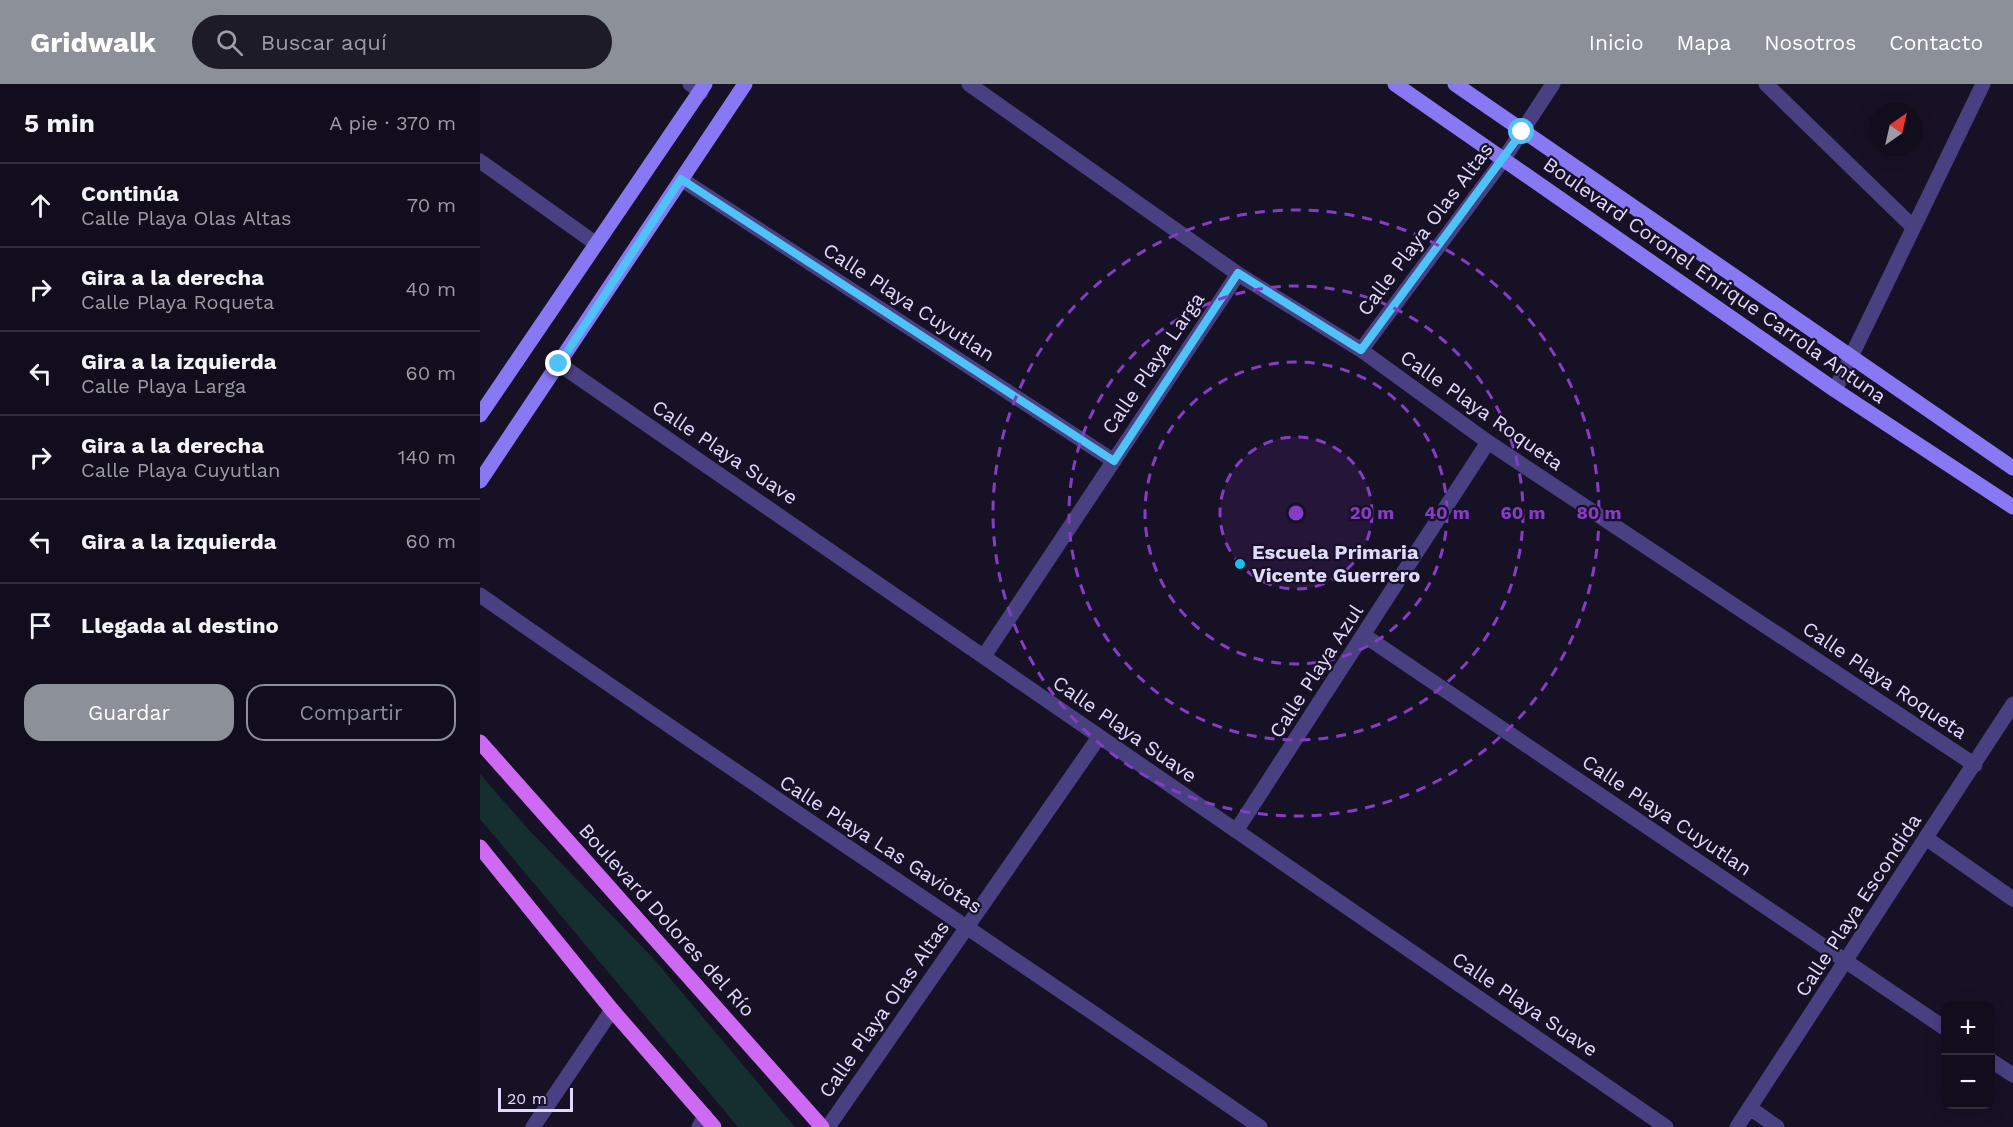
<!DOCTYPE html>
<html lang="es">
<meta charset="utf-8">
<style>
:root{--surface:#110d1c;--page:#1e1b29;--text:#f1f3f6;--muted:#9c9ca3;--line:#302d3b;--accent:#8c9099}
body{margin:0;font-family:"Work Sans",sans-serif;background:var(--page);color:var(--text)}
.controls{position:absolute;right:18px;bottom:18px;display:grid;overflow:hidden;border-radius:12px;box-shadow:0 3px 15px #0003}
.controls button{width:54px;height:54px;display:grid;place-items:center;padding:0;border:0;border-bottom:2px solid var(--line);background:var(--surface);color:var(--text);font:30px sans-serif}
.compass{position:absolute;left:1389px;top:18px;width:54px;height:54px;border-radius:50%;background:var(--surface);box-shadow:0 3px 15px #0003;rotate:34deg}
.scale{position:absolute;left:18px;bottom:15px;width:75px;box-sizing:border-box;padding-left:6px;border:3px solid #e1d9fc;border-top:0;font-size:16px;line-height:21px;white-space:nowrap;color:#e1d9fc;-webkit-text-stroke:4px #171126;paint-order:stroke}
.stop{position:absolute;width:18px;height:18px;margin:-14px;border:4px solid #4fc3f7;border-radius:50%;background:#fff}
.stop.end{background:#4fc3f7;border-color:#fff;box-shadow:0 2px 6px #0008}
.list{margin:0;padding:0;list-style:none}
h2{display:flex;justify-content:space-between;align-items:center;height:78px;margin:0;padding:0 24px;font-size:26px}
h2 small{font-size:20px;font-weight:400;color:var(--muted)}
.list li{display:grid;grid-template-columns:39px 1fr auto;gap:18px;align-items:center;box-sizing:border-box;height:84px;padding:0 24px;border-top:2px solid var(--line)}
.list b{display:block;font-size:22px;white-space:nowrap}
.list p{margin:0;font-size:20px;white-space:nowrap;color:var(--muted)}
.list em{font-size:20px;font-style:normal;color:var(--muted)}
.actions{display:flex;gap:12px;padding:18px 24px}
.actions a{flex:1;padding:14px 0;border:2px solid var(--accent);border-radius:18px;text-align:center;font-size:21px;color:var(--accent)}
.actions .main{background:var(--accent);color:#fff}
.icon{flex:none;width:33px;height:33px;fill:none;stroke:currentColor;stroke-width:2;stroke-linecap:round;stroke-linejoin:round}
.map{position:relative;flex:none;width:1533px;height:1043px;overflow:hidden}
header{display:flex;align-items:center;gap:36px;box-sizing:border-box;height:84px;padding:0 30px;background:var(--accent);color:#fff}
header strong{font-size:28px}
nav{display:flex;gap:33px;margin-inline-start:auto;font-size:21px}
.search{width:420px;height:54px;background:var(--page);display:flex;align-items:center;gap:15px;box-sizing:border-box;padding:0 21px;border-radius:33px;color:var(--muted);font-size:22px}
main{display:flex}
aside{flex:1;background:var(--surface)}
.map>svg:first-child{display:block}
.green{fill:#152e2f}
.lines{fill:none;stroke-linecap:round;stroke-linejoin:round}
.street{stroke:#494081;stroke-width:15}
.secondary{stroke:#8878f4;stroke-width:15}
.primary{stroke:#ce69f3;stroke-width:15}
.route{stroke:#4fc3f7;stroke-width:8}
.ring{fill:none;stroke:#853dc5;stroke-width:3;stroke-dasharray:10 8}
.poi-dot{fill:#15c1ec;stroke:#171126;stroke-width:2}
.labels{text-anchor:middle;stroke-width:4.5;stroke-linejoin:round;paint-order:stroke}
.street-label{font-size:20px;fill:#e1d9fc;stroke:#171126}
.poi-label{font-size:20px;font-weight:bold;fill:#e1d9fc;stroke:#171126;text-anchor:start}
.centre{fill:#853dc5;stroke:#171126;stroke-width:3}
.ring-label{font-size:18px;text-anchor:middle;font-weight:bold;fill:#853dc5;stroke:#171126;stroke-width:4.5;stroke-linejoin:round;paint-order:stroke}
</style>
<header>
<strong>Gridwalk</strong>
<div class="search"><svg class="icon" aria-label="search" viewBox="0 0 24 24"><circle cx="10" cy="10" r="6"/><path d="M15 15l6 6"/></svg>Buscar aquí</div>
<nav><a>Inicio</a><a>Mapa</a><a>Nosotros</a><a>Contacto</a></nav>
</header>
<main>
<aside>
<h2>5 min<small>A pie · 370 m</small></h2>
<ul class="list">
<li><svg class="icon" aria-label="ahead" viewBox="0 0 24 24"><path d="M12 20V5M6 11l6-6 6 6"/></svg><div><b>Continúa</b><p>Calle Playa Olas Altas</p></div><em>70 m</em></li>
<li><svg class="icon" aria-label="right" viewBox="0 0 24 24"><path d="M7 20v-9h11M14 6l5 5-5 5"/></svg><div><b>Gira a la derecha</b><p>Calle Playa Roqueta</p></div><em>40 m</em></li>
<li><svg class="icon" aria-label="left" viewBox="0 0 24 24"><path d="M17 20v-9H6M10 6l-5 5 5 5"/></svg><div><b>Gira a la izquierda</b><p>Calle Playa Larga</p></div><em>60 m</em></li>
<li><svg class="icon" aria-label="right" viewBox="0 0 24 24"><path d="M7 20v-9h11M14 6l5 5-5 5"/></svg><div><b>Gira a la derecha</b><p>Calle Playa Cuyutlan</p></div><em>140 m</em></li>
<li><svg class="icon" aria-label="left" viewBox="0 0 24 24"><path d="M17 20v-9H6M10 6l-5 5 5 5"/></svg><div><b>Gira a la izquierda</b></div><em>60 m</em></li>
<li><svg class="icon" aria-label="arrive" viewBox="0 0 24 24"><path d="M6 21V4h12l-3 4 3 4H6"/></svg><div><b>Llegada al destino</b></div></li>
</ul>
<div class="actions"><a class="main">Guardar</a><a>Compartir</a></div>
</aside>
<div class="map">
<svg width="1533" height="1043" viewBox="0 0 1533 1043">
<rect width="100%" height="100%" fill="#171126"/>
<path class="green" d="M0 690 48 745 173 874 315 1043H258L0 735Z"/>
<g class="lines">
<path class="street" d="M210 0 221 8
M489 0 758 190 881 266 1008 358 1495 681
M1286 0 1432 142
M0 77 115 159
M201 95 634 377
M881 266 1023 76 1073 0
M79 280 1186 1043
M1355 306 1503 0
M0 511C258 692 521 864 780 1043
M885 552 1466 945
M504 572 758 190
M756 747 1008 358
M1446 754 1533 815
M1510 976 1533 991
M1270 1024 1297 1043
M53 1043 132 926
M219 1043 225 1032
M348 1043 619 653
M1257 1043 1533 620"/>
<path class="secondary" d="M915 0 1355 306 1533 423
M975 0 1533 384
M0 331 225 0
M0 397 265 0"/>
<path class="primary" d="M0 658 342 1043
M0 763 132 926 234 1043"/>
</g>
<g class="lines">
<path class="route" d="M79 280 201 95 634 377 758 189 881 266 1042 48"/>
</g>
<circle cx="816" cy="429" r="76" fill="#853dc5" fill-opacity=".12"/>
<g class="ring">
<circle cx="816" cy="429" r="76"/>
<circle cx="816" cy="429" r="151"/>
<circle cx="816" cy="429" r="227"/>
<circle cx="816" cy="429" r="303"/>
</g>
<circle class="poi-dot" cx="760" cy="480" r="6"/>
<g class="labels">
<g class="street-label">
<text transform="translate(945 145) rotate(-53)" y="7">Calle Playa Olas Altas</text>
<text transform="translate(1235 196) rotate(35)" y="7">Boulevard Coronel Enrique Carrola Antuna</text>
<text transform="translate(429 218) rotate(33)" y="7">Calle Playa Cuyutlan</text>
<text transform="translate(673 279) rotate(-56)" y="7">Calle Playa Larga</text>
<text transform="translate(1002 326) rotate(35)" y="7">Calle Playa Roqueta</text>
<text transform="translate(245 368) rotate(34)" y="7">Calle Playa Suave</text>
<text transform="translate(836 587) rotate(-57)" y="7">Calle Playa Azul</text>
<text transform="translate(1405 596) rotate(34)" y="7">Calle Playa Roqueta</text>
<text transform="translate(645 645) rotate(35)" y="7">Calle Playa Suave</text>
<text transform="translate(1187 731) rotate(34)" y="7">Calle Playa Cuyutlan</text>
<text transform="translate(401 760) rotate(33)" y="7">Calle Playa Las Gaviotas</text>
<text transform="translate(1378 821) rotate(-57)" y="7">Calle Playa Escondida</text>
<text transform="translate(187 836) rotate(48)" y="7">Boulevard Dolores del Río</text>
<text transform="translate(1045 920) rotate(34)" y="7">Calle Playa Suave</text>
<text transform="translate(404 925) rotate(-55)" y="7">Calle Playa Olas Altas</text>
</g>
<g class="poi-label">
<text x="772" y="475">Escuela Primaria<tspan x="772" dy="23">Vicente Guerrero</tspan></text>
</g>
</g>
<circle cx="816" cy="429" r="9" class="centre"/>
<g class="ring-label">
<text x="892" y="435">20 m</text>
<text x="967" y="435">40 m</text>
<text x="1043" y="435">60 m</text>
<text x="1119" y="435">80 m</text>
</g>
</svg>
<div class="controls">
<button>+</button>
<button>−</button>
</div>
<svg class="compass" viewBox="-18 -18 36 36"><path d="M0-13l5 13h-10z" fill="#e53935"/><path d="M0 13l5-13h-10z" fill="#9c9ca3"/></svg>
<div class="scale">20 m</div>
<div class="stop" style="left:1042px;top:48px"></div>
<div class="stop end" style="left:79px;top:280px"></div>
</div>
</main>
